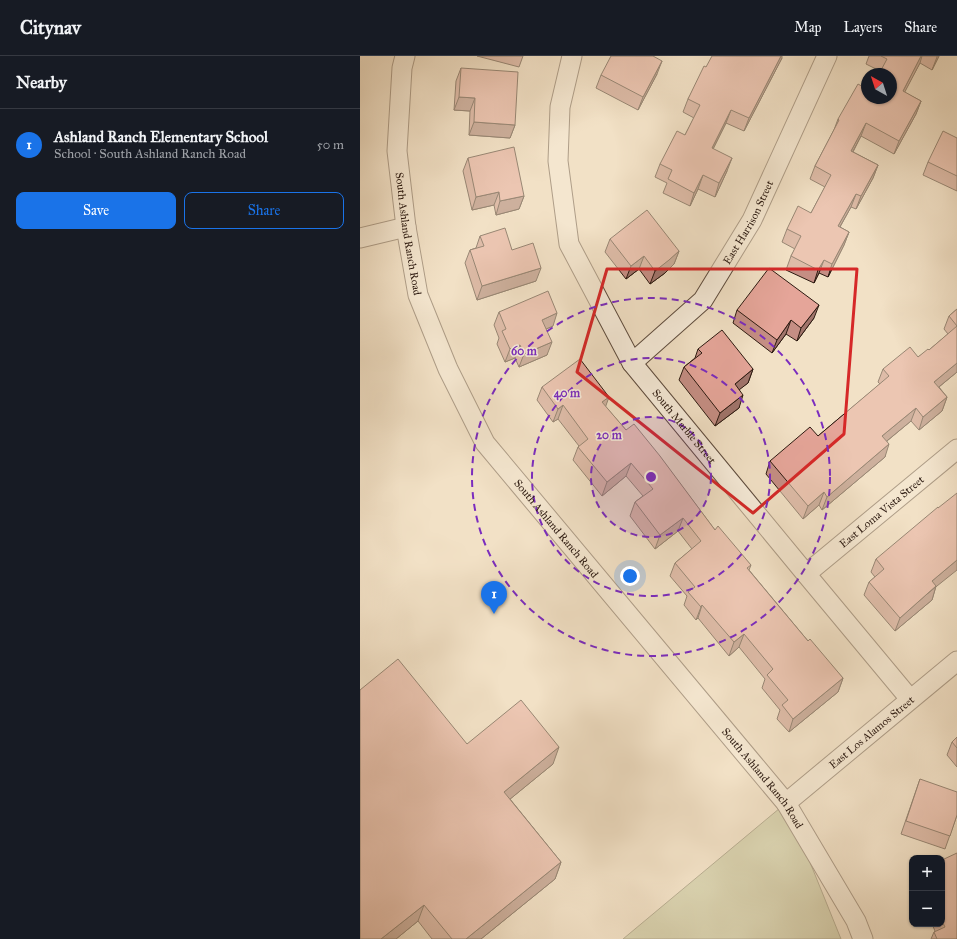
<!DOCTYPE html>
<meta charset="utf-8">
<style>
:root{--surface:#171b24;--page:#242831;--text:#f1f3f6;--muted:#9ea1a6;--line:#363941;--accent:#1a73e8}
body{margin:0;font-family:"IM FELL Great Primer",serif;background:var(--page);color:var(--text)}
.controls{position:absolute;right:12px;bottom:12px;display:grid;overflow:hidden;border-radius:8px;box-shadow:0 1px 3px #0004}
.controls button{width:36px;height:36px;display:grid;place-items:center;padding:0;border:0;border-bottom:1px solid var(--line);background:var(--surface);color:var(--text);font:20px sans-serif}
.compass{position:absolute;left:501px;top:12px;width:36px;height:36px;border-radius:50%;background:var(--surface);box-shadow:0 1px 3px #0004;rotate:321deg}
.you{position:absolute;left:270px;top:520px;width:14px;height:14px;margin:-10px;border:3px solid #fff;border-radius:50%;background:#1a73e8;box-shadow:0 0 0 6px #1a73e833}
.badge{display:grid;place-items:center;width:26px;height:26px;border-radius:50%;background:var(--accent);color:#fff;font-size:13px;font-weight:700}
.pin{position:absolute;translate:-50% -33px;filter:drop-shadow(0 1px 2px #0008)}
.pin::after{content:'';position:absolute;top:21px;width:14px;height:12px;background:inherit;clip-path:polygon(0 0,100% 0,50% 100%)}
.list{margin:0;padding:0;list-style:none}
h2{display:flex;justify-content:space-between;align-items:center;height:52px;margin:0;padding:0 16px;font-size:17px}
h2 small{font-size:13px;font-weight:400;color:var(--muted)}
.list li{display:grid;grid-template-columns:26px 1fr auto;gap:12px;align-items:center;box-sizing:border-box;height:72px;padding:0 16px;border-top:1px solid var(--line)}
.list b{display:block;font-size:15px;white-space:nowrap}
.list p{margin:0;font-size:13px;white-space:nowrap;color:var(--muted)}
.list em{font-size:13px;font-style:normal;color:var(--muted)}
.actions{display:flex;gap:8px;padding:12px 16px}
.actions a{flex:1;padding:9px 0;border:1px solid var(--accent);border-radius:8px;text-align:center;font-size:14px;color:var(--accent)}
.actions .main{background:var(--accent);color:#fff}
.map{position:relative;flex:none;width:597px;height:883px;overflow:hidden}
header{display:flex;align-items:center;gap:24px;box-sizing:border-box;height:56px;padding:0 20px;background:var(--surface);border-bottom:1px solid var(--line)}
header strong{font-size:19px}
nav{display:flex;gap:22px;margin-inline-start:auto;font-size:14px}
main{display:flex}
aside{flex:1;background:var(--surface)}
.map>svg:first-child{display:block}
.green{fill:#bcc294;stroke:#746e52}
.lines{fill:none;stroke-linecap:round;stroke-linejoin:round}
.minor-casing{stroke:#5e4c3e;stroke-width:21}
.minor{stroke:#f7ecda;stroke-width:19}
.wall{fill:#c58e84;stroke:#2c1a11}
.shaded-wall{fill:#a0746b;stroke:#2c1a11}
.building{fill:#e5a599;stroke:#2c1a11}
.marked{fill:none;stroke:#d62828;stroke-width:3;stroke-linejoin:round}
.ring{fill:none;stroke:#7b2cbf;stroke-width:2;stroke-dasharray:7 5}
.labels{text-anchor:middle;stroke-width:3;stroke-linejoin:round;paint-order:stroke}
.street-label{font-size:11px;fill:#2c1a11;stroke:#f7ecda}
.centre{fill:#7b2cbf;stroke:#f7ecda;stroke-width:2}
.ring-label{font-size:12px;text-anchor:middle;font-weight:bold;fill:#7b2cbf;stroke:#f7ecda;stroke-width:3;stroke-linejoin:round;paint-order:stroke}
</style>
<header>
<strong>Citynav</strong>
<nav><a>Map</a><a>Layers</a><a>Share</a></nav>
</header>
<main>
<aside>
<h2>Nearby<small></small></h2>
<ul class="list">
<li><span class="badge">1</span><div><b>Ashland Ranch Elementary School</b><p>School · South Ashland Ranch Road</p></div><em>50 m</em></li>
</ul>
<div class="actions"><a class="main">Save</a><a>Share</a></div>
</aside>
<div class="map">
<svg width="597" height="883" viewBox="0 0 597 883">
<rect width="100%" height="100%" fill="#f2e1c6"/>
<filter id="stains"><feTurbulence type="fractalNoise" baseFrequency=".005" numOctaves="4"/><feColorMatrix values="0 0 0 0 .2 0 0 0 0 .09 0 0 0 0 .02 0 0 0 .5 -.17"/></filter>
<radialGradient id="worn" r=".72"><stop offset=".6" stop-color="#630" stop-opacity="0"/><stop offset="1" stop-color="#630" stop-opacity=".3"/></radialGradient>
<path class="green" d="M426 747 481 883H263Z"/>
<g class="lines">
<g class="minor-casing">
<g id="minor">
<path id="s1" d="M45 0 42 12 37 95 46 171 58 239 88 313 125 387 426 747 496 865 503 883"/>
<path id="s2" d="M212 0 200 51 198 105 209 188 272 307 446 518 550 643"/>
<path d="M0 182 46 171"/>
<path id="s3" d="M272 307 343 244 392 164 467 0"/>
<path id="s4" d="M446 518 597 393"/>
<path id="s5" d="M426 747 597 605"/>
</g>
</g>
<use href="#minor" class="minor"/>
</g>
<path class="wall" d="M117 0H163L159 11Z
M509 0H579L572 14 560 7 544 36 561 45 556 58 534 98 501 80 493 96 518 109 513 122 496 153 491 151 480 171 489 176 484 189 468 221 459 217 454 227 426 214 431 200 435 193 422 186 427 173 451 157 465 131 450 123 455 110 474 74 478 63 507 42 520 15 506 8Z
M422 2 384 75 366 67 353 93 367 115 355 141 338 133 330 150 303 137 307 127 295 121 300 108 325 79 334 62 323 56 328 43 346 11Z
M101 12 155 69 150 82 109 79 110 55 94 54 96 25Z
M297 18 278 54 236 32 241 19Z
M597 82V135L563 119 568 106Z
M108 102 164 140 159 153 136 159 134 149 112 154 103 115Z
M120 180 152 194 176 225 117 244 105 207 110 194 116 192Z
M250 183 319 195 314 208 305 217 290 228 279 213 266 223 245 196Z
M597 253V316L579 331 587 341 582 355 559 374 551 365 527 385 525 401 462 454 459 449 443 463 406 418 410 405 458 380 520 328 518 326 523 313 558 301 569 294 588 278 584 273 589 260Z
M377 254 454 262 437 285 426 278 412 297 373 267Z
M139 256 193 270 186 273 187 299 159 311 155 302 145 306 137 288 139 282 134 269Z
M338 293 393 313 388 327 379 333V352L355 370 319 324 324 311 335 302Z
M182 331 249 341 245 350 266 374 300 401 355 474 391 509 389 514 448 585 483 622 478 636 429 676 417 663 420 654 402 632 405 623 379 591 369 600 338 562 336 564 324 549 327 540 310 520 315 507 332 493 318 475 295 493 270 460 275 446 283 440 266 420 242 440 213 404 218 391 219 390 198 363 193 366 177 344Z
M516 503 576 530 572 544 535 575 504 539 509 526 515 521 511 516Z
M597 681V711L587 699 592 686Z
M107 688 193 708 150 743 201 806 195 823 121 883H72L58 865 36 883H0Z
M560 723 597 759 585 793 541 778Z
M582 804 597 883H571L574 876 575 875 572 868H582Z"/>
<path class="shaded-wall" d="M421 0H422V2L384 75 389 62Z
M561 0H562L560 7 538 49 543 35Z
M577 0H579L572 14 577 1Z
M302 5 297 18 278 54 283 41Z
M99 41 115 42 110 55 94 54Z
M561 45 556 58 534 98 539 85Z
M371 54 366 67 347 105 352 92Z
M114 66 155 69 150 82 109 79Z
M506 67 501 80 486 108 491 95Z
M372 102 367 115 355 141 359 127Z
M518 109 513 122 496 153 501 140Z
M343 119 338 133 330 150 334 137Z
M139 136 134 149 112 154 116 141Z
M496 138 491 151 473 183 478 170Z
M164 140 159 153 136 159 140 145Z
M489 176 484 189 468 221 472 208Z
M319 195 314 208 305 217 290 228 295 215Z
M284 200 279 213 266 223 271 210Z
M464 204 459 217 454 227 458 214Z
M181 212 176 225 117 244 122 230Z
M459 249 454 262 437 285 441 272Z
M197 257 193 270 177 277 182 264Z
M431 264 426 278 412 297 417 284Z
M192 286 187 299 159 311 164 298Z
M160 289 155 302 145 306 150 293Z
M597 307V316L569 339 574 326Z
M393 313 388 327 370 341 375 328Z
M383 339 379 352 355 370 360 357Z
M249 341 244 355 242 346Z
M587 341 582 355 559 374 563 361Z
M203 349 198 363 193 366 198 353Z
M556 352 551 365 517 393 522 380Z
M529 388 525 401 462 454 467 441Z
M271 407 266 420 242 440 247 426Z
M464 436 459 449 443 463 448 450Z
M323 462 318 475 295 493 300 479Z
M597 504V514L567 538 572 525Z
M576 530 572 544 535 575 540 562Z
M342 549 338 562 336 564 341 551Z
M384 578 379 591 369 600 374 586Z
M483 622 478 636 429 676 433 663Z
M199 691 193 708 138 753 144 736Z
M201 806 195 823 121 883H106Z
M64 849 58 865 36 883H21Z"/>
<path class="building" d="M251 0H293L302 5 283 41 241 19Z
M352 0H421L389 62 371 54 352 92 372 102 359 127 343 119 334 137 308 123 312 114 300 108 317 75 325 79 340 49 328 43 344 10 346 11Z
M521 0H561L543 35 561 45 539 85 506 67 491 95 518 109 501 140 496 138 478 170 489 176 472 208 464 204 458 214 431 200 441 180 427 173 438 150 451 157 471 119 455 110 479 64 478 63 498 28 507 33V42H531V18H519L527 3Z
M101 12 158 16 155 69 114 66 115 42 99 41Z
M583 75 597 82V120L568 106Z
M154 91 164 140 140 145 139 136 116 141 108 102Z
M287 154 319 195 309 204 295 215 284 200 271 210 250 183Z
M145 172 152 194 173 187 181 212 122 230 110 194 124 190 120 180Z
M409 212 459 249 441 272 431 264 417 284 377 254Z
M188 235 197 257 182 264 192 286 164 298 160 289 150 293 142 275 146 273 139 256Z
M597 253V270L589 260Z
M597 270V307L574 326 587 341 563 361 556 352 522 380 529 388 467 441 464 436 448 450 410 405 450 371 458 380 529 320 523 313 550 291 558 301 568 293 569 294Z
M362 274 393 313 375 328 383 339 360 357 324 311 342 297 338 293Z
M220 303 249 341 242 346 266 374 274 368 300 400 355 474 358 470 391 509 387 512 448 585 450 583 483 622 433 663 422 649 428 644 407 619 413 613 384 578 374 586 342 549 341 551 328 536 335 531 315 507 341 485 323 462 300 479 275 446 293 433 271 407 247 426 218 391 228 383 203 349 198 353 182 331Z
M597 437V504L572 525 576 530 540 562 509 526 524 513 516 503 578 451V452Z
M38 603 107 688 161 644 199 691 144 736 201 806 106 883H92L64 849 21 883H0V634Z
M597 681V692L592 686Z
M560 723 597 736V759L590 780 546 765Z
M597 797V883H577L574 876 585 871 582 865V804Z"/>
<path d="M0 0H597V883H0ZM247 213H497L484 378 393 457 217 316Z" fill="#f2e1c6" fill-opacity=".55" fill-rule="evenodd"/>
<path class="marked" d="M247 213H497L484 378 393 457 217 316Z"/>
<circle cx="291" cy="421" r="60" fill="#7b2cbf" fill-opacity=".12"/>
<g class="ring">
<circle cx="291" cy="421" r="60"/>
<circle cx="291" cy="421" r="119"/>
<circle cx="291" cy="421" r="179"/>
</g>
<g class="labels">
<g class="street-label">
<text dy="4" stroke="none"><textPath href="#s3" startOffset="185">East Harrison Street</textPath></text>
<text dy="4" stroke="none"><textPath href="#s1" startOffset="179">South Ashland Ranch Road</textPath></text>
<text dy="4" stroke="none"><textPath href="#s2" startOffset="407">South Marble Street</textPath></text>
<text dy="4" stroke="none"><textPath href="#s4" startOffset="98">East Loma Vista Street</textPath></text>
<text dy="4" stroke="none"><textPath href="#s1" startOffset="515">South Ashland Ranch Road</textPath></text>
<text dy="4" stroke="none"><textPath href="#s5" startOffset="111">East Los Alamos Street</textPath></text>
<text dy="4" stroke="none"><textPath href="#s1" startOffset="839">South Ashland Ranch Road</textPath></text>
</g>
</g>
<circle cx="291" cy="421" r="6" class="centre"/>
<g class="ring-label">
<text x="164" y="299">60 m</text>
<text x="207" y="341">40 m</text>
<text x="249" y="383">20 m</text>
</g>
<rect width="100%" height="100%" filter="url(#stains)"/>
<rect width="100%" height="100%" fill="url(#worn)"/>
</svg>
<div class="controls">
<button>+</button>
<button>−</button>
</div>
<svg class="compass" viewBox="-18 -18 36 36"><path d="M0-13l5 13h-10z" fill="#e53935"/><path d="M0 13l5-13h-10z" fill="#9ea1a6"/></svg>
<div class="you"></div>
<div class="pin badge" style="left:134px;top:558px">1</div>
</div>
</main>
